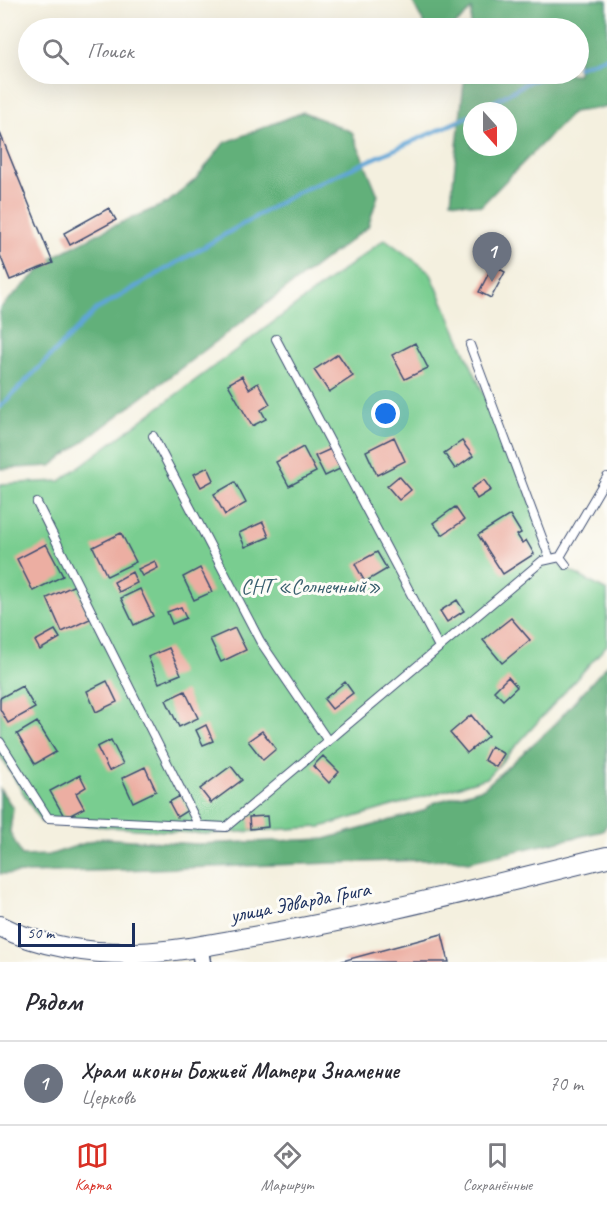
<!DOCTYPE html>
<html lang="ru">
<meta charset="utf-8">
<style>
:root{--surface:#fff;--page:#f7f7f7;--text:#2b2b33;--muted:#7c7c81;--line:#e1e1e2;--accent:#d93025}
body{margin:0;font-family:Caveat,sans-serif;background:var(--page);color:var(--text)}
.compass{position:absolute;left:463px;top:102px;width:54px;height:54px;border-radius:50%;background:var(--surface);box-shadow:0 6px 24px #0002;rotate:159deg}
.scale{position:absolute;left:18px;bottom:15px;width:117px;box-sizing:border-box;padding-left:6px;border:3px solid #1b2f5e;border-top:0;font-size:16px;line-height:21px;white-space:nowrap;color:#1b2f5e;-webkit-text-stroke:4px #fdfcf7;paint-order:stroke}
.you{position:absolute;left:386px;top:414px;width:21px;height:21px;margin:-15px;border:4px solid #fff;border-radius:50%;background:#1a73e8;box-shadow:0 0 0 9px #1a73e833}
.badge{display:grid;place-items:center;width:39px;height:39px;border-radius:50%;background:var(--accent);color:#fff;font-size:20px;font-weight:700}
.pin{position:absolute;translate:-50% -50px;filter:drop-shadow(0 2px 3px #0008)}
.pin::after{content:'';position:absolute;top:32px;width:21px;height:18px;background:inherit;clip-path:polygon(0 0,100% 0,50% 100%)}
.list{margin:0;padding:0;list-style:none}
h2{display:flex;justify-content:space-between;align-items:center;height:78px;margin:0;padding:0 24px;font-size:26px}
h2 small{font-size:20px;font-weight:400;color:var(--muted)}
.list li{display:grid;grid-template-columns:39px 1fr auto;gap:18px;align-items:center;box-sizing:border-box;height:84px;padding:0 24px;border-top:2px solid var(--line)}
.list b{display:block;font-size:22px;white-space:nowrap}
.list p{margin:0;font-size:20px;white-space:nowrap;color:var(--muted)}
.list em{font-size:20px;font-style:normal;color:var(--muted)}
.icon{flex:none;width:33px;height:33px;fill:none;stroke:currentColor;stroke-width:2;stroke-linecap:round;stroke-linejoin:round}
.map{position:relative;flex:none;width:607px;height:962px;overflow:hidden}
.search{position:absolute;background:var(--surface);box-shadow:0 6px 24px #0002;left:18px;right:18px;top:18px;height:66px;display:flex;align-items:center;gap:15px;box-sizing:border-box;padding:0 21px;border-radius:33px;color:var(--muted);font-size:22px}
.sheet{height:162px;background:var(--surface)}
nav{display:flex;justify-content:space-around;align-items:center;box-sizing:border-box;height:84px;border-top:2px solid var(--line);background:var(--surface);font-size:16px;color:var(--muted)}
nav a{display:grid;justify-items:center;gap:3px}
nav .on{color:var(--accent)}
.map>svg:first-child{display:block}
.green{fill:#79cd90;stroke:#4a7e77;stroke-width:1.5}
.forest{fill:#62b07a;stroke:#3e706c;stroke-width:1.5;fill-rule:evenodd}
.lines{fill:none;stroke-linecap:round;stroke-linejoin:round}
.stream{stroke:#61a6d7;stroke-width:4.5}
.building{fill:#ecaea2}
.service-casing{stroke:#3c4c71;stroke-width:10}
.minor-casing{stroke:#3c4c71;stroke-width:19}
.tertiary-casing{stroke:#3c4c71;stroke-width:22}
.service{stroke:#fff;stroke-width:8}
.minor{stroke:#fff;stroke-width:16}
.tertiary{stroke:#fff;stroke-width:20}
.labels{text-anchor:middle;stroke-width:6;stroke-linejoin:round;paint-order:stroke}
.park-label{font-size:21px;fill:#375e6d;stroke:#fdfcf7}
.street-label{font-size:21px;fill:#1b2f5e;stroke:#fdfcf7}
</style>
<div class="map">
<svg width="607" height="962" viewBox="0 0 607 962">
<rect width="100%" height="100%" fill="#fdfcf7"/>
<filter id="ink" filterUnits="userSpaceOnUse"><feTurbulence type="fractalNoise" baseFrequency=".0167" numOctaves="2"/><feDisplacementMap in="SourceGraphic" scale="12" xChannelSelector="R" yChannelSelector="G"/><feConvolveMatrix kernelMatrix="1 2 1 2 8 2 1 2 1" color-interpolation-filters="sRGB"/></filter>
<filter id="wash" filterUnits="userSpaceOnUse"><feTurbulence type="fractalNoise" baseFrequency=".008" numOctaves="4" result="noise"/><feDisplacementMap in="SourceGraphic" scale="24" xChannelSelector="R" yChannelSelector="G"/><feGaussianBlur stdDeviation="1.35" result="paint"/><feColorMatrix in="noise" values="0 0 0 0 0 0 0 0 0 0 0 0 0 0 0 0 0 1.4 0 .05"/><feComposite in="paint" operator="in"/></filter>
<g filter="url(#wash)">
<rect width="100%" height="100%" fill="#f4f0df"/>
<path class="green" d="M385 239 430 272 559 565 607 591V645L487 778 321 827 206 834 41 822 0 755V484L60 481Z"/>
<path class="forest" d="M412 0H607V107L573 112 481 206 451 201 465 74H578V28H470L472 9 452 28H426ZM472 111H508V147H472Z
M303 112 352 132 378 195 368 227 51 466 0 469V308L55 256 109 228 167 203 196 179 224 143Z
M607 665V824L603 831 468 862 454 859 0 874V789L13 808 10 832 22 856 49 855 101 838 197 844 325 839 423 811 433 803 484 788 552 727Z"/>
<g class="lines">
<path class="stream" d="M578 67 607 57
M478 111 530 81 556 74
M0 407 96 310 296 193 472 115"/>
</g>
<g id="blocks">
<path class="building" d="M0 133 53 263 10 280 0 255Z
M109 208 116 220 70 245 64 233Z
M493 265 505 272 491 298 479 292Z
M415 343 428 368 405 379 392 355Z
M338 354 353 376 329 392 314 370Z
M242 376 249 389 258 383 270 404 261 410 266 419 252 426 228 384Z
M394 437 405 461 377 475 366 451Z
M462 441 473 456 455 469 444 453Z
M303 447 316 472 289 486 276 462Z
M333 448 342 468 325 476 315 456Z
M208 467 214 480 201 487 194 474Z
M399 476 411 490 399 500 387 486Z
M484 480 491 490 477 499 471 489Z
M235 482 246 503 225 515 214 494Z
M455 507 464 520 442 535 433 523Z
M510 515 521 533 517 535 522 543 526 540 534 554 503 574 478 535Z
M263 522 269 537 245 547 239 533Z
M121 533 136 562 107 576 93 547Z
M46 544 63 576 33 591 17 559Z
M377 552 387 569 365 582 355 564Z
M155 561 158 568 142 576 138 569Z
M200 568 212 592 194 600 183 577Z
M132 572 137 583 119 592 114 582Z
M75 585 90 619 62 632 47 598Z
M140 589 153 616 134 625 121 598Z
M457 600 464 611 447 622 440 611Z
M181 607 186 618 172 624 167 612Z
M511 618 530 640 502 663 483 640Z
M235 628 246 650 221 662 210 639Z
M55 630 60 638 40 650 35 641Z
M169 648 181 674 159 683 148 657Z
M508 677 517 687 503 700 494 691Z
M107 681 117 702 96 712 87 691Z
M345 682 353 693 332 709 324 699Z
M22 686 35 708 8 723 0 709V698Z
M185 691 198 718 179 727 166 700Z
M471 715 488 736 467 753 450 733Z
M37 722 56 752 35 764 17 734Z
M206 725 213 741 203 745 196 730Z
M262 731 276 749 263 760 248 741Z
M111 740 123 764 109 771 97 747Z
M491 746 504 754 496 767 484 760Z
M323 756 339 772 329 783 313 766Z
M231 766 242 780 211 803 200 789Z
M145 767 156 791 133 802 122 778Z
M80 775 86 787 76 793 84 808 65 818 50 791Z
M180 796 188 810 177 817 169 802Z
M267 816 268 827 250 829 249 817Z
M442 934 449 962H342V961Z"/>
</g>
</g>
<g filter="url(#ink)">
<use href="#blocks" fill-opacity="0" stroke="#3c4c71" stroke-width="1.5"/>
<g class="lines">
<g class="service-casing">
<path id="service" d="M276 339 439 647
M470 345 550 559
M153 436 260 641 328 741
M37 503 199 826
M560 557 607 477
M0 742 48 818 226 827 542 561 560 557 566 565"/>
</g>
<g class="minor-casing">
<path id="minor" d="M199 946 202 962"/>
</g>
<g class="tertiary-casing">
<path id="tertiary" d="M0 926C40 947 92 954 137 953 177 952 218 943 258 936 375 916 491 885 607 857"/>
</g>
<use href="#service" class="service"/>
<use href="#minor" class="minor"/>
<use href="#tertiary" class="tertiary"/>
</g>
</g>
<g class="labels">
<g class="park-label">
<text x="311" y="593">СНТ «Солнечный»</text>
</g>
<g class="street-label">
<text transform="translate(300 902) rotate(-11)" y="7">улица Эдварда Грига</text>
</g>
</g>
</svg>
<svg class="compass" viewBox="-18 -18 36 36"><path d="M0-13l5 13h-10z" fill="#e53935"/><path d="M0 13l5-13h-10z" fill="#7c7c81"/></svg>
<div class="scale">50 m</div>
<div class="you"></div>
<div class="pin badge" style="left:492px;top:282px;background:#6b7280">1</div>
<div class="search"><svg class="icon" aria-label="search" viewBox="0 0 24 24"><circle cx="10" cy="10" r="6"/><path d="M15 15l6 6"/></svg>Поиск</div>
</div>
<section class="sheet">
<h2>Рядом<small></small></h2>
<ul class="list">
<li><span class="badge" style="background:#6b7280">1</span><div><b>Храм иконы Божией Матери Знамение</b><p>Церковь</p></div><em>70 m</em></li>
</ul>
</section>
<nav>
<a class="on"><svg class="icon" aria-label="map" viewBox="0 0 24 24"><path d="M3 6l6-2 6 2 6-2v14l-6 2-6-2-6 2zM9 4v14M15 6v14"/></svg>Карта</a>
<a><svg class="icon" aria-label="directions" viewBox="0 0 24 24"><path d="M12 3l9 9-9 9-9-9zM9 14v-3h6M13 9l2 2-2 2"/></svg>Маршрут</a>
<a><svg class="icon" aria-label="saved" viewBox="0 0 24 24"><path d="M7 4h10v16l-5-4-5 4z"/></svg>Сохранённые</a>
</nav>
